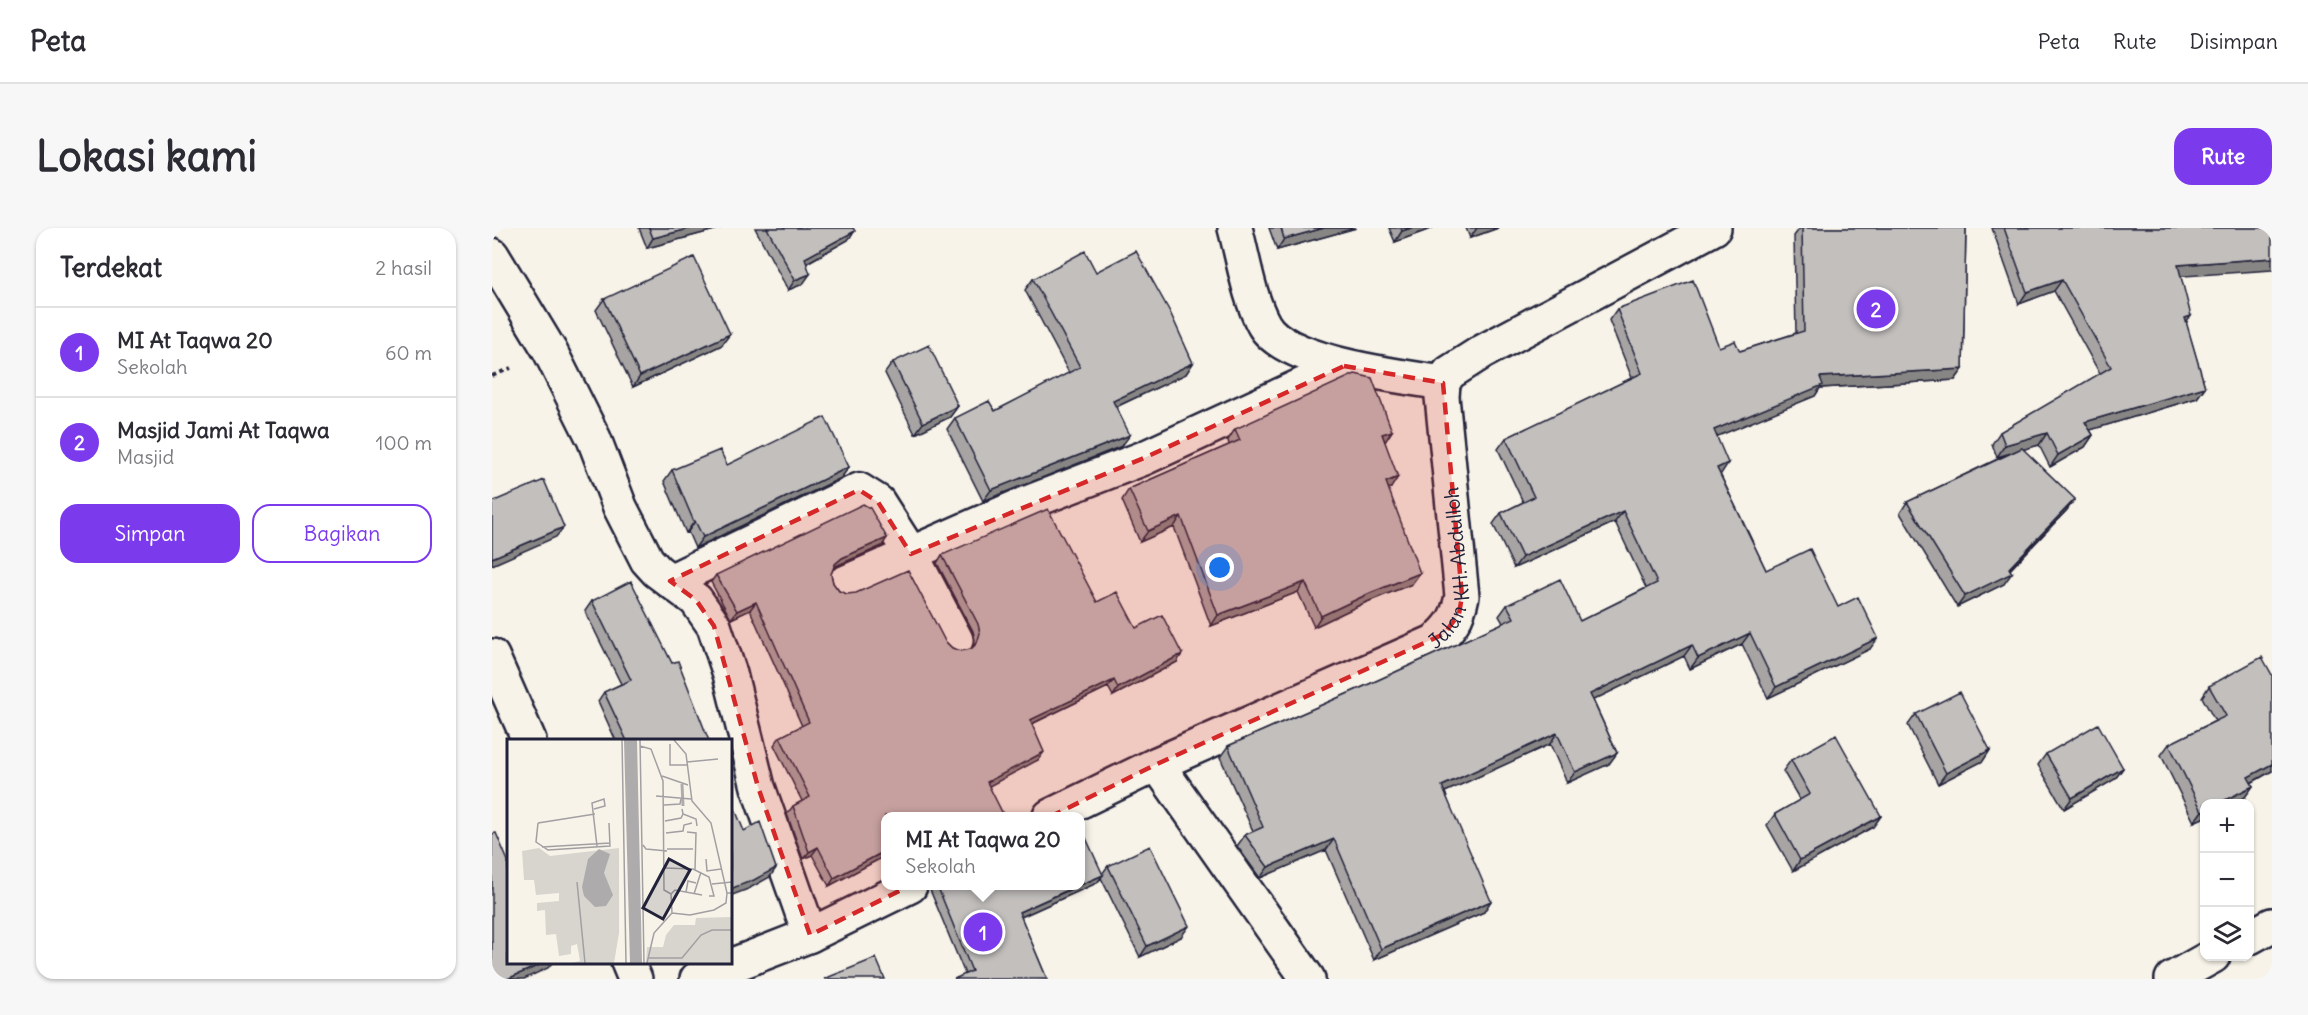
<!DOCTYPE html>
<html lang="id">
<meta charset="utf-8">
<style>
:root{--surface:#fff;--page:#f7f7f7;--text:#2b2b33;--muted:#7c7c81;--line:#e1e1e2;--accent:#7c3aed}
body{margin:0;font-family:Delius,sans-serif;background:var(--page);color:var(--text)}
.controls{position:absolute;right:18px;bottom:18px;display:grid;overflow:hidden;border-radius:12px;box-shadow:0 2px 4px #0004}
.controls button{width:54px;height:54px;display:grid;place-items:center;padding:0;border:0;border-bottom:2px solid var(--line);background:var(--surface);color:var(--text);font:30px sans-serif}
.you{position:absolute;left:728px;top:340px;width:21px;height:21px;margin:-15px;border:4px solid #fff;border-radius:50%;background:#1a73e8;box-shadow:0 0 0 9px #1a73e833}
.badge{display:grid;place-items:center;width:39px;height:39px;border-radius:50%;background:var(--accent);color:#fff;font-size:20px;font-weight:700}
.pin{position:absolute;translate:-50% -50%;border:3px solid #fff;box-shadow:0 2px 6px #0006}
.popup{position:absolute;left:389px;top:584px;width:204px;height:78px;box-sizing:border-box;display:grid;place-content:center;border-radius:12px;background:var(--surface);filter:drop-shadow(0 2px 4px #0005);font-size:20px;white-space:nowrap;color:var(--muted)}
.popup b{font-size:22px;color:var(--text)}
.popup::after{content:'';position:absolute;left:50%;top:100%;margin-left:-12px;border:12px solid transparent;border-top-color:var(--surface)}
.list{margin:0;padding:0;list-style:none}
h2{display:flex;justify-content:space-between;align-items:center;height:78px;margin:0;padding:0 24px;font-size:26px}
h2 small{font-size:20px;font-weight:400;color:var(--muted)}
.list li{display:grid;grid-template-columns:39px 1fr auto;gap:18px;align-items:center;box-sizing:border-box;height:90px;padding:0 24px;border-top:2px solid var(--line)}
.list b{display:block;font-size:22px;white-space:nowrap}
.list p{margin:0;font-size:20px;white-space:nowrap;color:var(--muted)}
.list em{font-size:20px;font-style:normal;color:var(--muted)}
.actions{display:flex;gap:12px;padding:18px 24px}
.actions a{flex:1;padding:14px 0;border:2px solid var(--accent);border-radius:18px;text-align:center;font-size:21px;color:var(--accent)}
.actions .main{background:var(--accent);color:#fff}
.icon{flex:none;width:33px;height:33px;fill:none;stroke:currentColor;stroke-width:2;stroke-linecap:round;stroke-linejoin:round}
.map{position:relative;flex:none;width:1780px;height:751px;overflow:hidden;border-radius:18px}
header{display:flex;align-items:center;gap:36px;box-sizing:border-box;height:84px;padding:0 30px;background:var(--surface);border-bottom:2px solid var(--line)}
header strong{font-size:28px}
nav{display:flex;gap:33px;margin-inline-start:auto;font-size:21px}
.intro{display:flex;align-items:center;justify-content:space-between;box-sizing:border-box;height:144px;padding:0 36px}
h1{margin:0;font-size:42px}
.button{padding:15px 27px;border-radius:18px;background:var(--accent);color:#fff;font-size:21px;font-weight:700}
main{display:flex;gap:36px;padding:0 36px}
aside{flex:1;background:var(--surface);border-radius:18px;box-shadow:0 2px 4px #0004}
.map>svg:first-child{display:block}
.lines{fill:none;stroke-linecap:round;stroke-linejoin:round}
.minor-casing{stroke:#22223b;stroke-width:38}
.tertiary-casing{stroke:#22223b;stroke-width:38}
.path{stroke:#22223b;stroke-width:4;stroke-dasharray:4.5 4.5;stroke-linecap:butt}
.minor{stroke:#f7f3e8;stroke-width:33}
.tertiary{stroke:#f7f3e8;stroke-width:33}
.wall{fill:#a7a4a3;stroke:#22223b;stroke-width:1.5}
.shaded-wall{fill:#888684;stroke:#22223b;stroke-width:1.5}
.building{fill:#c2bfbd;stroke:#22223b;stroke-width:1.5}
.marked{fill:#d62828;fill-opacity:0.2;stroke:#d62828;stroke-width:4.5;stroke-dasharray:12 8;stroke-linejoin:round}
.labels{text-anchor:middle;stroke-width:4.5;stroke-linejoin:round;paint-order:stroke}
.street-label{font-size:20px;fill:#22223b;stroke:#f7f3e8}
.inset-river{fill:none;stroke:#aeabad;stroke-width:3}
.inset-road{fill:none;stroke:#a29fa3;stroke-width:1.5}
.view{fill:#22223b;fill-opacity:0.15;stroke:#22223b;stroke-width:3}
.inset-edge{fill:none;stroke:#22223b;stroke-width:3}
</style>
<header>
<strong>Peta</strong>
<nav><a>Peta</a><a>Rute</a><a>Disimpan</a></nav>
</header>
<div class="intro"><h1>Lokasi kami</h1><a class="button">Rute</a></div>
<main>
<aside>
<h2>Terdekat<small>2 hasil</small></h2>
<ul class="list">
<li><span class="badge">1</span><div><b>MI At Taqwa 20</b><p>Sekolah</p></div><em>60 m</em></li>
<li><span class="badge">2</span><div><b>Masjid Jami At Taqwa</b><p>Masjid</p></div><em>100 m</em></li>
</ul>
<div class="actions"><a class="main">Simpan</a><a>Bagikan</a></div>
</aside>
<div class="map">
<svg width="1780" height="751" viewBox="0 0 1780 751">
<rect width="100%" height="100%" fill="#f7f3e8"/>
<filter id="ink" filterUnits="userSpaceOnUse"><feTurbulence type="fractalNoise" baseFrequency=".0167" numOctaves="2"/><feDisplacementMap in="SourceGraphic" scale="12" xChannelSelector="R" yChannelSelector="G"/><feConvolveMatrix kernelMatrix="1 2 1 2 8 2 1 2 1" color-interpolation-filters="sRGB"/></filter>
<g filter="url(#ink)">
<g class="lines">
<g class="minor-casing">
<g id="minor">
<path d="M743 0C751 29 757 71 772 97 793 135 908 148 951 155"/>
<path d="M0 27 58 123 102 211 128 279 155 332 165 343 204 372 222 398 238 446 266 559 318 707"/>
<path d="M178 353 367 262 386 274 419 326 464 412"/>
<path d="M352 355 525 279 652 230 852 138"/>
<path d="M0 428 37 512"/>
<path d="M665 536 816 751"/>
<path id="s1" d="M558 588 665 536 942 414C959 400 966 389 970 368L950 169 951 155 957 145 990 124 1222 0"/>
<path d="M136 734 143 751"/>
<path d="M205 751 318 707 418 658"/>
</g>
</g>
<g class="tertiary-casing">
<path id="tertiary" d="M1758 709 1780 697
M1680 751 1721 728"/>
</g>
<path class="path" d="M0 148 19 140"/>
<use href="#minor" class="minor"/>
<use href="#tertiary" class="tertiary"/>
</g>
<path class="wall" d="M147 0H230L155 20Z
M263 0H361L356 12 315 35 311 56 296 62Z
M777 0H864L785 22Z
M897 0H941L903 14Z
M974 0H1006L978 10Z
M1308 0H1474L1471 141 1463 152 1328 160 1323 168 1225 208 1228 246 1274 342 1346 379 1378 421 1276 470 1250 416 1198 441 1192 428 1101 472 1125 525 1117 536 1075 555 1058 516 953 564 992 684 882 732 834 622 768 650 745 618 753 607 761 603 728 529 736 518 873 458 1011 395 1007 388 1015 377 1088 393 1154 360 1123 294 1022 340 1001 296 1009 285 1031 274 1006 221 1014 210 1140 150 1117 92 1125 81 1227 119 1248 123 1304 105 1302 8Z
M1500 0H1780L1689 48 1694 95 1713 159 1705 170 1598 202 1601 207 1593 219 1558 239 1547 217 1531 221 1575 282 1518 342 1512 356 1465 379 1408 285 1415 274 1518 225 1505 229 1500 216 1508 204 1608 146 1562 63 1527 76Z
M604 44 701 135 694 146 624 179 630 218 491 273 455 201 463 190 503 183 577 145 533 62 541 51Z
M112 71 230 117 141 159 104 82Z
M401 134 466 178 458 189 423 206 393 145Z
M743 201 900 203 893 213 899 260 896 261 920 356 870 376 822 399 806 364 719 398 682 299 648 314 630 272 637 261 737 217 736 212Z
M235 237 357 239 349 250 203 320 196 304 194 305 172 253 180 242Z
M390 318 344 338 341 341 339 346 341 355 347 363 453 413 460 420 469 423 479 421 481 419 483 412 481 403 445 335 450 327 605 374 644 400 685 434 621 468 616 459 540 496 546 532 393 588V628L337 658 320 627 311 631 295 586 301 578 310 573 282 517 288 509 310 498 258 382 239 391 219 354 224 347Z
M100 373 217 513H124L106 473 112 464 129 456 93 383Z
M1717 458 1780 543 1759 555 1761 558 1753 569 1739 576H1713V589L1702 594 1669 527 1677 516 1723 493 1710 469Z
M1424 486 1498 522 1491 533 1446 556 1416 497Z
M1554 526 1631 540 1623 551 1572 581 1546 537Z
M1299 532 1389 588 1381 599 1301 643 1275 597 1283 586 1308 572 1291 543Z
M616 638 689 709 648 729 609 650 605 655 529 689 555 751 473 746 436 657H588L610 646Z"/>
<path class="shaded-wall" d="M200 0H230L155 20 161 10Z
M832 0H864L785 22 792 11Z
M919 0H941L903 14 910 3Z
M985 0H1006L978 10Z
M363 3 356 12 307 39 313 30Z
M1780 30V42L1678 49 1686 37Z
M318 46 311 56 296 62 303 52Z
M1570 52 1562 63 1527 76 1535 64Z
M1699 88 1691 100 1693 90Z
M238 106 230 117 141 159 148 148Z
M701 135 694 146 613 184 621 173Z
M1471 141 1463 152 1328 160 1323 168 1214 213 1222 202 1328 149Z
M1713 159 1705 170 1585 206 1593 194Z
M466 178 458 189 423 206 431 195Z
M900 203 893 214 890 206Z
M1555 205 1547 217 1505 229 1513 217Z
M638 207 630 218 491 273 499 262Z
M1601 207 1593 219 1558 239 1566 227Z
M1236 235 1229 246 1217 251 1225 240Z
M357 239 349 250 203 320 211 309Z
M906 249 899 260 886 265 894 254Z
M1583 271 1575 282 1509 350 1520 345 1512 356 1465 379 1473 368 1517 340Z
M1131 283 1123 294 1022 340 1030 329Z
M689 288 682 299 648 314 656 303Z
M203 293 196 304 194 305 202 294Z
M72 299 64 309 0 337V330Z
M395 310 390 318 344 338 337 343 343 336 350 330Z
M928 345 920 356 870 376 822 399 829 388 878 365Z
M813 354 806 364 719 398 726 387Z
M264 374 258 382 239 391 245 383Z
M1258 405 1250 416 1198 441 1206 430Z
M1386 410 1378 421 1276 470 1284 459Z
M1200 417 1192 428 1091 477 1098 466Z
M690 426 685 434 621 468 626 460Z
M622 452 616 459 533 499 538 492Z
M1065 505 1058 516 942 569 950 558Z
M1498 522 1491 533 1446 556 1454 545Z
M552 524 546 532 490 562 495 554Z
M1125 525 1117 536 1075 555 1083 544Z
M1780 536V543L1749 560 1756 549Z
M1631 540 1623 551 1572 581 1580 570Z
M1761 558 1753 569 1739 576H1725Z
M1713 582V589L1702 594 1710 583Z
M1389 588 1381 599 1301 643 1308 632Z
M842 611 834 622 768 650 776 639Z
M326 619 320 627 311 631 317 624Z
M393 623V628L337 658 342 650Z
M284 640 278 649 256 661 238 668V661Z
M611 647 605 655 522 692 527 684Z
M999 673 992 684 882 732 889 721Z
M697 698 689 709 648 729 655 718Z
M52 735H60L56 740 32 751H15Z"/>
<path class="building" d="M157 0H200L161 10Z
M275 0H361L363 3 313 30 318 46 303 52Z
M789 0H832L792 11Z
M909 0H919L910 3Z
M1310 0H1474L1471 141 1328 149 1331 157 1222 202 1236 235 1225 240 1274 342 1318 321 1346 379 1366 369 1386 410 1284 459 1258 405 1206 430 1200 417 1098 466 1125 525 1083 544 1065 505 950 558 999 673 889 721 842 611 776 639 753 607 771 599 736 518 873 458 1022 390 1015 377 1068 351 1088 393 1165 355 1131 283 1030 329 1009 285 1042 269 1014 210 1150 145 1125 81 1201 52 1227 119 1243 113 1248 123 1312 103Z
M1512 0H1780V30L1686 37 1699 88 1693 90 1713 159 1593 194 1601 207 1566 227 1555 205 1513 217 1508 204 1619 139 1570 52 1535 64Z
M593 23 604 44 644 23 678 84 701 135 621 173 638 207 499 262 463 190 497 173 503 183 588 139 541 51Z
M202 29 238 106 148 148 112 71Z
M437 117 466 178 431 195 401 134Z
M863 146 880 150 900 203 890 206 906 249 894 254 928 345 878 365 829 388 813 354 726 387 689 288 656 303 637 261 748 212 743 201Z
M333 189 357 239 211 309 203 293 202 294 180 242 228 222 235 237Z
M1530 220 1583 271 1517 340 1520 345 1473 368 1415 274Z
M52 252 72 299 0 330V274Z
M371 276 378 280 395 310 350 330 343 336 339 346 341 355 347 363 355 366 364 365 416 342 453 413 460 420 469 423 479 421 485 415 488 405 486 396 450 327 556 281 605 374 625 364 644 400 670 387 690 426 626 460 622 452 538 492 552 524 495 554 512 588H393V623L342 650 326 619 317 624 301 578 318 569 288 509 317 494 264 374 245 383 224 347Z
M139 353 180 435 186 433 217 513H135L112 464 139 452 100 373Z
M1770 429 1780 447V536L1756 549 1761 558 1725 576H1713V582L1710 583 1677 516 1734 488 1717 458Z
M1468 464 1498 522 1454 545 1424 486Z
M1606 496 1631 540 1580 570 1554 526Z
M1344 507 1389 588 1308 632 1283 586 1318 566 1299 532Z
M238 569 252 603 268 594 284 640 262 652 238 661Z
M588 597 611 647 588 657Z
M4 605 16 633V735H52L15 751H0V606Z
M658 618 697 698 655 718 616 638Z
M445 657H587L527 684 555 751H462L480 743Z
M384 730 393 751H332Z"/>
</g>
<path class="marked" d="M852 138 951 155 970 368 967 386 952 406 665 536 318 707 266 559 222 398 204 372 178 353 367 262 386 274 419 326 652 230Z"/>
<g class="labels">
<g class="street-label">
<text dy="7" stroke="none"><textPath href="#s1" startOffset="502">Jalan KH. Abdulloh</textPath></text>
</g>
</g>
<g transform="translate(15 511)">
<rect width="225" height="225" fill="#f7f3e8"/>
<path d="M225 178 223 224H139L140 208H156L159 196 167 186H188L189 179Z" fill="#d8d5cf"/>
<path d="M32 109 43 117 112 109V194L107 224H64L73 222 70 205 64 207V215L52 217 49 195 39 196 38 171 30 172V164L52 162V154L29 156 27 141H17L15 112Z" fill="#d8d5cf"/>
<path d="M117 1H130L135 224H123ZM92 110 103 115 97 134 106 156 99 167 88 168 77 157 75 148 81 120Z" fill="#aeabad"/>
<path class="inset-river" d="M175 45 176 67"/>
<path class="inset-road" d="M115 1 119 224M133 1 137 224M167 1 179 15 185 62 204 84 220 154M163 5V26H180M133 7 144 10 156 42 157 151 164 155M180 23 211 20M155 37 181 46M149 57 184 60M157 66 173 65 174 60M87 70 98 67 97 60 85 64 90 107M175 70 176 75 189 80 190 87M158 82 174 79 176 75M31 84 29 103 41 111 103 107 102 84M31 84 88 75M180 93 189 94 188 131M159 94 176 92 177 86 185 84M136 106 139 110 160 112M35 108 103 104M160 110H186M199 120 200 132 214 130M158 129 186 130 202 138 207 157H202M70 143 78 224M205 145 225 143M179 153 181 142 189 144M164 155 168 151 195 156M164 155 165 174M187 155 194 133M165 174 183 176 207 171 219 164 220 154H225M141 219H175L194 196 205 191H225M140 224 147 194 165 174"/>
<path class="view" d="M162 120 183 131 156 180 136 169Z"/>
<rect width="225" height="225" class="inset-edge"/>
</g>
</svg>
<div class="controls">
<button>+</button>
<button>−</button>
<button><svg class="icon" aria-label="layers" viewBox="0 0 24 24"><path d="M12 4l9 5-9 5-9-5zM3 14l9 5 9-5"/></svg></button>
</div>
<div class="you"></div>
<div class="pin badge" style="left:491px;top:704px">1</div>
<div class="popup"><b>MI At Taqwa 20</b>Sekolah</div>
<div class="pin badge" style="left:1384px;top:81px">2</div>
</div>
</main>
